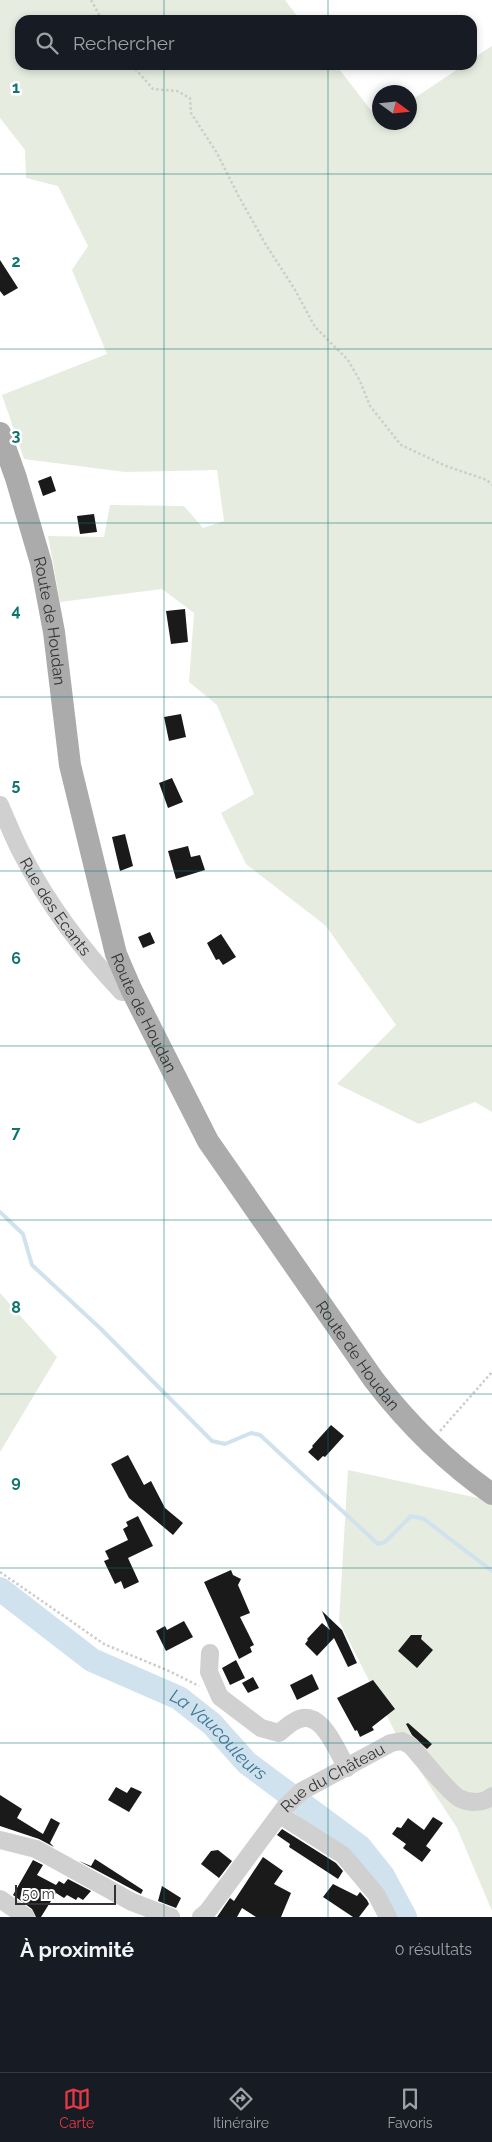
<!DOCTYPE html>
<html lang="fr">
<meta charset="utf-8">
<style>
:root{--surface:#171b24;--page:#20242c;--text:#f1f3f6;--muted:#9ea1a6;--line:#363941;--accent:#e63946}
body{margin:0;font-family:Raleway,sans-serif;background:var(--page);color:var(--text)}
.compass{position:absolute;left:372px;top:85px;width:45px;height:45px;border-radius:50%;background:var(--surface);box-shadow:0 2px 8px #0003;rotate:105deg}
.scale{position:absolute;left:15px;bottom:12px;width:101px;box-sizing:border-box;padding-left:5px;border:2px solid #333;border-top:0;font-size:14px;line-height:18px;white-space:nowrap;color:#333;-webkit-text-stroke:4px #fff;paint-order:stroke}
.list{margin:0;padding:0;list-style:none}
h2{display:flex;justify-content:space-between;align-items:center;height:65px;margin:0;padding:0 20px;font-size:21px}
h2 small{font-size:16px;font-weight:400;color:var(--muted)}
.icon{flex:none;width:28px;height:28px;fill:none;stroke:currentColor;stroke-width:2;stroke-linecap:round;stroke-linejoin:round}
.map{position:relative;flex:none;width:492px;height:1917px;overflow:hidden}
.search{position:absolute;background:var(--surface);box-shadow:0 2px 8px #0003;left:15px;right:15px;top:15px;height:55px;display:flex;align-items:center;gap:12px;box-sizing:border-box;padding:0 18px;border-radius:15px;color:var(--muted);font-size:19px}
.sheet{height:155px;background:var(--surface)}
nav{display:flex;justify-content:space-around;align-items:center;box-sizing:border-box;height:70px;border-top:1px solid var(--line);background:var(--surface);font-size:14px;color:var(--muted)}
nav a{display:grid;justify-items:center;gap:2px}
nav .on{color:var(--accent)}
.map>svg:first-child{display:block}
.green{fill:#e6ecdf}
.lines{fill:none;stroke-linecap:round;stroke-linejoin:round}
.stream{stroke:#cfe2ee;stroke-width:4}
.river{stroke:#cfe2ee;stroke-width:24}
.building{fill:#1a1a1a}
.path{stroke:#cdcdcd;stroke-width:2.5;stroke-dasharray:2.5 2.5;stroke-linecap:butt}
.minor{stroke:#d0d0d0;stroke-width:18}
.major{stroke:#ababab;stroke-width:22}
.grid{fill:none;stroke:#0f766e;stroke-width:1;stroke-opacity:0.55}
.labels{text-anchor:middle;stroke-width:5;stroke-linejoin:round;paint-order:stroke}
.street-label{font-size:16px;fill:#333;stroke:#fff}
.water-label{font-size:18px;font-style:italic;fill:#3f7597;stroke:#fff}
.grid-label{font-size:16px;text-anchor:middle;font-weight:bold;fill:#0f766e;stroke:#fff;stroke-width:5;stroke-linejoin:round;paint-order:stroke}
</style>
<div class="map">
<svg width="492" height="1917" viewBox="0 0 492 1917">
<rect width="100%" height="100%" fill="#fff"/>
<path class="green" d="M0 0H285L300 20H20V65H336L380 122H410V101L464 65H472V59L492 46V1112L475 1102 419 1124 337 1084 396 1025 326 926 246 864 221 813 254 794 217 705 189 682 194 613 162 589 60 602 48 536 104 537 110 505 184 506 203 528 224 521 217 470 125 472 24 459 2 395 107 354 72 270 88 246 58 186 26 178 25 150 0 118Z
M0 1293 57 1357 0 1452Z
M348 1470 492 1501V1911L457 1828 396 1734 339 1621Z"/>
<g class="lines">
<path class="stream" d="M0 1212 23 1234 32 1265 101 1329 212 1441 225 1444 251 1433 260 1435 378 1544 385 1542 411 1516 424 1519 492 1571"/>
<path class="river" id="s1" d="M0 1589 92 1660 179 1698 212 1724 247 1763 360 1847 383 1876 405 1917"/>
</g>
<path class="building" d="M0 260 18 288 4 296 0 291Z
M51 476 56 491 43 496 38 481Z
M94 514 97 532 80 534 77 516Z
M185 609 188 642 171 644 166 611Z
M181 714 186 737 169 741 164 717Z
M172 778 183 802 168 808 159 783Z
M125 834 133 866 120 871 112 837Z
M188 846 191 857 200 855 205 870 176 879 168 851Z
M150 932 155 943 143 948 138 937Z
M221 934 236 957 223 965 219 959 216 960 207 943Z
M331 1425 344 1436 325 1457 323 1456 318 1461 308 1452 313 1447 312 1446Z
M128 1455 144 1485 151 1481 165 1508 183 1523 173 1535 129 1498 111 1464Z
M138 1516 153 1546 128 1558 139 1582 124 1589 121 1581 115 1584 104 1561 109 1559 105 1551 128 1540 123 1529 128 1526 126 1522Z
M231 1570 233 1575 241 1579 238 1585 250 1613 240 1617 254 1645 250 1647 252 1652 239 1659 204 1582Z
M322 1611 342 1630 357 1663 348 1667 334 1638 317 1656 305 1644 308 1640 307 1639 322 1623 330 1630Z
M184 1621 193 1637 166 1651 156 1631 165 1626 167 1630Z
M411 1635H422L421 1639 433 1650 417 1668 398 1651Z
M236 1660 245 1678 230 1685 222 1668Z
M312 1674 319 1689 297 1700 290 1685Z
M253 1677 259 1688 248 1693 242 1683Z
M373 1680 395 1709 372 1727 374 1730 360 1737 357 1730 355 1731 337 1698Z
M408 1723 432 1744 427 1749 412 1735 406 1724Z
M116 1787 127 1793 131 1787 142 1792 129 1812 108 1800Z
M0 1795 22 1809 17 1818 43 1834 51 1818 60 1823 50 1843 54 1847 39 1839 0 1826Z
M433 1817 443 1823 426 1846 431 1850 422 1862 403 1848 406 1844 392 1834 397 1827 401 1828 408 1818 424 1830Z
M282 1829 336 1863 343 1871 338 1879 289 1847 290 1844 277 1835Z
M218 1850 232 1861 219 1878 201 1864 211 1851Z
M263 1857 283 1871 274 1884 291 1893 281 1917H256L242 1908 237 1917H217L230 1898 234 1901Z
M95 1859 143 1890 141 1894 79 1861 91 1866Z
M33 1860 43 1865 37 1875 56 1885 59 1881 64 1884 68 1879 91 1891 83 1900 78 1897 76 1900 67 1895 64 1898 56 1893 41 1917H36L32 1909 13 1895Z
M333 1884 357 1896 360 1892 367 1900 369 1904 359 1917H353L323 1897Z
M162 1886 181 1898 176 1908 158 1901Z"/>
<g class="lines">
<path class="path" d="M91 0 102 20
M132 65 153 89 177 91 190 98 191 113 217 153 238 195 266 245 294 288 315 327 348 360 360 381 370 406 401 445 446 466 487 480 492 485
M440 1431 492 1372
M0 1572 104 1644 169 1671 199 1686"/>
<g class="minor">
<path id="s2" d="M0 805C7 821 14 839 22 854 48 904 84 952 122 992L131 989"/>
<path d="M210 1653 209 1672 220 1697 261 1728 279 1733C284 1729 289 1724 295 1721 321 1706 336 1750 347 1768"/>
<path d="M280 1815 343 1855 376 1894 388 1917"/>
<path d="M0 1840 36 1849 132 1902 171 1917"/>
<path d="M0 1899 26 1917"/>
<path id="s3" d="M201 1917 207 1912 285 1807 302 1791 391 1743 402 1741 411 1746C421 1757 448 1792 459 1798 468 1803 484 1804 492 1796"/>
</g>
<path class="major" id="s4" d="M0 433 16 478 41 563 54 632 70 765 116 954 131 989 208 1141 374 1380C408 1424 446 1462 492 1494"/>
</g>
<path class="grid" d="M164 0V20M328 0V20M164 65V1917M328 65V1917M0 174H492M0 349H492M0 523H492M0 697H492M0 871H492M0 1046H492M0 1220H492M0 1394H492M0 1568H492M0 1743H492"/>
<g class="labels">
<g class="street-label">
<text dy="6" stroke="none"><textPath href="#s4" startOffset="195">Route de Houdan</textPath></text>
<text dy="6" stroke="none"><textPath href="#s2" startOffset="116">Rue des Ecants</textPath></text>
<text dy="6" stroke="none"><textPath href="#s4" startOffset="600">Route de Houdan</textPath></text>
<text dy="6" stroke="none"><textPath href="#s4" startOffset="1005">Route de Houdan</textPath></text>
<text dy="6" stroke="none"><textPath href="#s3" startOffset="195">Rue du Château</textPath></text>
</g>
<g class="water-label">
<text dy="6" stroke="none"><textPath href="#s1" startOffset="265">La Vaucouleurs</textPath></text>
</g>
</g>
<g class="grid-label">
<text x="16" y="93">1</text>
<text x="16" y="267">2</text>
<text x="16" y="441">3</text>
<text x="16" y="616">4</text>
<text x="16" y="790">5</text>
<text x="16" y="964">6</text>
<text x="16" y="1138">7</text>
<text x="16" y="1313">8</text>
<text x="16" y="1487">9</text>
</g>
</svg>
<svg class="compass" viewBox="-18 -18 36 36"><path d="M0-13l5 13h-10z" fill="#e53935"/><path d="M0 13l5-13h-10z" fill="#9ea1a6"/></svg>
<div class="scale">50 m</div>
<div class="search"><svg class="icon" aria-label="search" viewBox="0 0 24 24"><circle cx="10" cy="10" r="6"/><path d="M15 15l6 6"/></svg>Rechercher</div>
</div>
<section class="sheet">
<h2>À proximité<small>0 résultats</small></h2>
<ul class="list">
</ul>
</section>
<nav>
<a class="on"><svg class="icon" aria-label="map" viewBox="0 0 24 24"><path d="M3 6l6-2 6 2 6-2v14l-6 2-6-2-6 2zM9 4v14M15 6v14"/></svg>Carte</a>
<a><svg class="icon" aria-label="directions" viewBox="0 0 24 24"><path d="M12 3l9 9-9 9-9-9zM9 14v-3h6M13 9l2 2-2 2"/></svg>Itinéraire</a>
<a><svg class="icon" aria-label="saved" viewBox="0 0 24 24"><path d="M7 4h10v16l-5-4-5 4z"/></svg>Favoris</a>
</nav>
